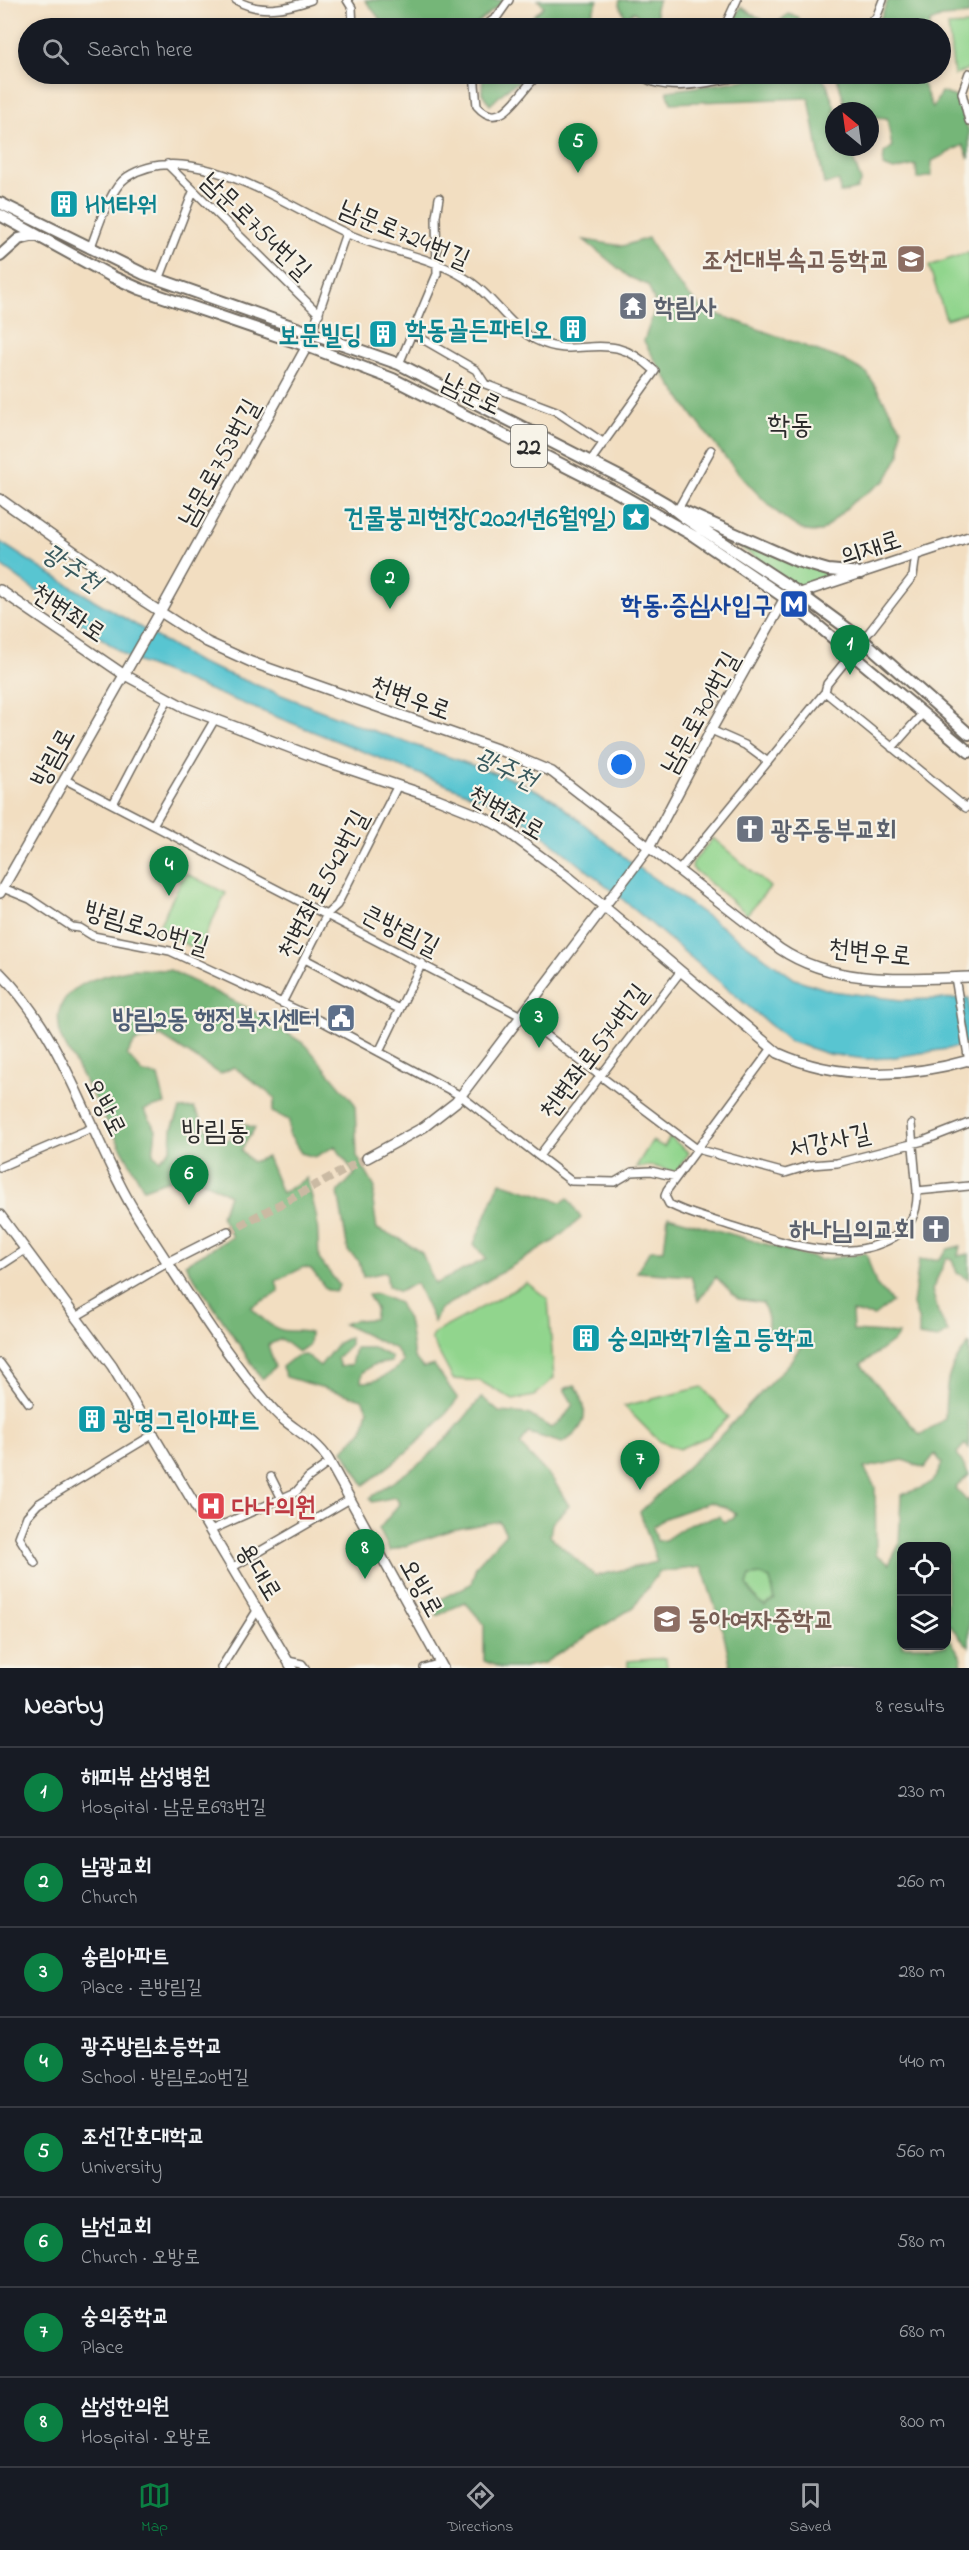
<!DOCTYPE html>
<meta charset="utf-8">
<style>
:root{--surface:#171b24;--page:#20242c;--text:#f1f3f6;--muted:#9ea1a6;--line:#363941;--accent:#0b8043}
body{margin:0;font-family:"Indie Flower","Poor Story",sans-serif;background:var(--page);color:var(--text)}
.controls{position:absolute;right:18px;bottom:18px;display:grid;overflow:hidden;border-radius:12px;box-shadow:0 3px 9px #0003}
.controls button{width:54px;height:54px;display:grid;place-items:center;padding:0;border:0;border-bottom:2px solid var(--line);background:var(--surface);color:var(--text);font:30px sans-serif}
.compass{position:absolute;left:825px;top:102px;width:54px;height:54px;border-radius:50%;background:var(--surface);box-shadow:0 3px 9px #0003;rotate:331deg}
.you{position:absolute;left:622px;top:765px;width:21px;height:21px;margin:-15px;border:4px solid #fff;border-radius:50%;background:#1a73e8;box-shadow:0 0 0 9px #1a73e833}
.badge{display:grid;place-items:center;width:39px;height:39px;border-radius:50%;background:var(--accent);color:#fff;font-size:20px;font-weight:700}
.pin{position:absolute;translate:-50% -50px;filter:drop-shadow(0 2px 3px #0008)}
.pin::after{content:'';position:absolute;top:32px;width:21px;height:18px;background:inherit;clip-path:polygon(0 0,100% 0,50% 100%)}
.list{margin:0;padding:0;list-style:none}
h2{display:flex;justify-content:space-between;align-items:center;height:78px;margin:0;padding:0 24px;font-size:26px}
h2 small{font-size:20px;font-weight:400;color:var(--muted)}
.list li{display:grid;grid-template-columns:39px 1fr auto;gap:18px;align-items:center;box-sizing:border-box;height:90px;padding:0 24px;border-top:2px solid var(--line)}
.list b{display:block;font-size:22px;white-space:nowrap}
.list p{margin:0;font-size:20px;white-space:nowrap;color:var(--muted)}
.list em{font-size:20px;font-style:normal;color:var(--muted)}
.icon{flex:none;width:33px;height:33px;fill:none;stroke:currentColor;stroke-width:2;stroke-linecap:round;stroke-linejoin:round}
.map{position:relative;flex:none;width:969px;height:1668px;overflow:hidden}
.search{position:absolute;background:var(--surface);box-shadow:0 3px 9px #0003;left:18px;right:18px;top:18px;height:66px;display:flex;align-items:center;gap:15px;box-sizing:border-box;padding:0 21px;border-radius:33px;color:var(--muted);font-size:22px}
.sheet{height:798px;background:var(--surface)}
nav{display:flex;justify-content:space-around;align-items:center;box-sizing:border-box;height:84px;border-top:2px solid var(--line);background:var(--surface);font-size:16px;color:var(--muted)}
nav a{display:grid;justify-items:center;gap:3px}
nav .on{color:var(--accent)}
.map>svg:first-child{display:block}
.green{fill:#91d58d;stroke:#5e805c;stroke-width:1.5}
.forest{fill:#74b678;stroke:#507052;stroke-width:1.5;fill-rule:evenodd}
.water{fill:#59c5d1;stroke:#42787e;stroke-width:1.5}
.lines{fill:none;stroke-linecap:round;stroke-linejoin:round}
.secondary-tunnel{stroke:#cabaa3;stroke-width:9;stroke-dasharray:9 4.5;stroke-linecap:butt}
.street-casing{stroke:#716a60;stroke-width:10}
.secondary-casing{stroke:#716a60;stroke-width:12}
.primary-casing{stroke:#716a60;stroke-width:14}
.street{stroke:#fff;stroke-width:7}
.secondary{stroke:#fff;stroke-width:9}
.primary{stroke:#fff;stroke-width:10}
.labels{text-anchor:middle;stroke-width:4.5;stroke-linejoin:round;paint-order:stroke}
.shield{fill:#f7f3e8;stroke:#686764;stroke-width:1.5}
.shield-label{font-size:24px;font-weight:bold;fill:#2b2b2b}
.culture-label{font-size:26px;font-weight:bold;fill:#0d838f;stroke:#f7f3e8;text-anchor:start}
.street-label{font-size:26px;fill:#2b2b2b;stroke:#f7f3e8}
.education-label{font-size:26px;font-weight:bold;fill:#785e54;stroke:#f7f3e8;text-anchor:end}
.worship-label{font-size:26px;font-weight:bold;fill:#5b616d;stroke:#f7f3e8;text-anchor:start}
.transit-label{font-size:26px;font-weight:bold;fill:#164399;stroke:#f7f3e8;text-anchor:end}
.service-label{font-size:26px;font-weight:bold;fill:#4e5e75;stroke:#f7f3e8;text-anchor:end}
.health-label{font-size:26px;font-weight:bold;fill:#be3a42;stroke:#f7f3e8;text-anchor:start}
.water-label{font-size:27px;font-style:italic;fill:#39595d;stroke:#f7f3e8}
.quarter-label{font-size:28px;fill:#2b2b2b;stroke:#f7f3e8}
</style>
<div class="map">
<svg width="969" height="1668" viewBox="0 0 969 1668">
<rect width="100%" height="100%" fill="#f7f3e8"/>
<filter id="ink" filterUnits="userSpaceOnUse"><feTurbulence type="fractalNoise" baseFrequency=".0167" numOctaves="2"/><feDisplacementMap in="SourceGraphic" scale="12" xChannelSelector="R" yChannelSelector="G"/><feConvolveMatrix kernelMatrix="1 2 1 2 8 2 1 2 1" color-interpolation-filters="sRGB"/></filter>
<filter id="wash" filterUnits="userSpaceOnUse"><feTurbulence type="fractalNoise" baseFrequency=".008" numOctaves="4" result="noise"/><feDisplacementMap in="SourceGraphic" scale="24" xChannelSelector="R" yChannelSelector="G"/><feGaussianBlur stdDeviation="1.35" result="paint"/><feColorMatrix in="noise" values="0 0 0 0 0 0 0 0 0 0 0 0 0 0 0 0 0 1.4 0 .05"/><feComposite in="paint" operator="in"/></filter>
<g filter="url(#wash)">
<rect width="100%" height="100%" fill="#f2dec1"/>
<path class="green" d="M969 25V69L954 75 948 26Z
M969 252V312L946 319 929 266Z
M725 536 848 575 799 588Z
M713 838 770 887 747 914 692 868 693 862Z
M185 873 226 893 198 950 157 930Z
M670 1137 689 1153 676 1172 652 1166 636 1167 652 1141 664 1147Z
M527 1283 548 1299 554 1378 534 1396 513 1400 480 1381 453 1379 431 1338 434 1333Z
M702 1387 728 1417 709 1436 679 1449 659 1441 624 1406Z
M762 1575 770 1579 775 1600 765 1606 758 1603 747 1585 750 1576Z
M666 1658 667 1668H628V1661Z"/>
<path class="forest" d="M365 0H504V1L473 27 467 28H393L386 27Z
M538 0H598L585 28H521L544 6Z
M620 0H659L655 8 660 28H635L640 18 634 12 625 17 619 4Z
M888 0H969V15L942 17 930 22V28H867L880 19Z
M741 7 773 27 788 14 798 17 804 28H729Z
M483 74H533L509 87 490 105 482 93Z
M789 74H819L827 85 836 111H834V147H849L861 181 857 189 840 193 839 181 824 184 809 98 671 103 667 91Z
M836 74H929L920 78 933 108 941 92 957 97 969 132V159L963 145 932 161 931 176 917 179 916 165 894 170 883 166 884 153 892 147 887 118 870 117V111H847Z
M648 238C662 265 681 289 703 309L843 360 867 373 901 428 900 454 886 480 853 502 821 532C815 532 807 532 803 530 756 508 669 388 644 341L656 306 648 285 629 277 584 240 623 246Z
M132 969 170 970 246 1007 306 1045 355 1104 357 1156 375 1188 373 1202 377 1229 400 1239 422 1253 435 1284 486 1259 474 1244 500 1182 562 1202 568 1198 581 1218 554 1241 440 1309 434 1322 416 1283 399 1292 388 1286 386 1272 363 1277 359 1261 348 1251 338 1192 355 1174 335 1146 315 1157 301 1153 289 1134V1120L272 1112 275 1098 234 1067 220 1074 161 1036 135 1042 127 1055 143 1073 158 1076 165 1104 144 1110 156 1130 153 1154 160 1160 171 1148 172 1129 180 1109 194 1108 207 1129 227 1141 240 1123 255 1128 241 1150 252 1162 267 1157 282 1193 307 1178 317 1218 319 1259 339 1285 337 1291 327 1290 311 1269 304 1267 276 1281 279 1292 251 1307C259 1316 270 1327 282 1330 291 1332 300 1330 310 1333L309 1345 298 1352 281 1339 268 1345 275 1367 262 1379 185 1264 232 1237 221 1216 229 1195C189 1171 187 1173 144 1189L60 1036C60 1029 57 1019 59 1012 66 981 107 975 132 969Z
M668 1216 821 1260 866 1253 876 1284 892 1302 874 1316 852 1312 853 1331 899 1334 895 1340 861 1365 920 1435 945 1419C946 1386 945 1370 969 1344V1448L965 1444 957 1453 969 1475 955 1488 967 1501 969 1499V1647L949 1625 947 1630 946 1546H902V1646H946L947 1635 962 1658 960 1668H731L723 1631 702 1567 659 1572 634 1607 544 1663 519 1668H501L484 1661V1624L465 1602 437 1616 430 1604 471 1584 476 1566 506 1533 499 1521 452 1530 390 1551 379 1529 399 1504 396 1497 372 1502 370 1498 423 1461 450 1435 482 1397 499 1412 528 1414 551 1428 564 1418 573 1404 564 1389 575 1385C590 1409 588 1429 562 1443L528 1433 520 1445 554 1481 569 1506 552 1523 550 1536 595 1576 657 1562 640 1512 724 1432 790 1362 801 1346 786 1330 768 1332V1318L763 1303 738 1299 716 1277 698 1301 691 1276 637 1272 650 1250H664ZM935 1454 942 1463C934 1488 922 1487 901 1495L899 1545 889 1564 876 1554 875 1487 864 1468 903 1460 924 1468ZM710 1502 732 1510 736 1514 733 1519 724 1522 719 1516 689 1524 665 1540 657 1541 653 1527 665 1518ZM762 1575 770 1579 775 1599 765 1606 758 1602 747 1585 750 1576Z
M960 1246 958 1256 969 1254V1280L957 1273 952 1259H946L932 1290 938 1312 948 1332 937 1339 919 1336V1322L913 1305 919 1260 939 1259 948 1249Z
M377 1294 399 1303 409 1324 414 1357 423 1368 434 1365 458 1399C431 1434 399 1459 364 1485L343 1450 363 1430 368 1410 362 1399 286 1377 282 1367 296 1356 306 1355 320 1366 338 1343 350 1337V1345L337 1358 340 1367 351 1365 355 1348H374L391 1357V1362L373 1365 362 1373 361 1382C378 1383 392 1373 403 1362L396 1349 343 1324 355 1320 374 1319 376 1309 368 1295Z"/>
<path class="water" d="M0 542 42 569 198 662 365 728 518 781 553 799 628 860 795 979 832 991 901 1000 969 998V1042L953 1048 889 1058 865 1059 828 1054 789 1041 608 887 512 811 129 658 0 565Z"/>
</g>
<g filter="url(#ink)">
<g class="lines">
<path class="secondary-tunnel" d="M228 1232 367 1158"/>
<g class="street-casing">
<path id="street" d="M236 0C259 14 286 9 311 0
M347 0 352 8 353 28
M482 28 497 17 509 0
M724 28 737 0
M863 28 876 18 883 0
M969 73 962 93 969 121
M474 74 477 106C503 136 522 85 540 74
M639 74C666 97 719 79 753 74
M167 164 319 314
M90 249C98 229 109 189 127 177 190 136 288 207 346 233 384 251 429 255 465 278 492 294 508 326 536 340 582 363 605 324 655 371L589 463
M159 280 193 192
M312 332 346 233
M412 333 476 370 485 384 556 411 604 443
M399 364 437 274 436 216 439 198
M678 509 711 450
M863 640 913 576 916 554
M825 692 966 808 969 804
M711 730 745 745 768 762
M892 748 923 713
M64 779 521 1016 697 1149 785 1173 811 1165 837 1163 923 1141 969 1123
M113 804 168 699
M153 825 215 719
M680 869 825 692 827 684 852 653
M3 888 30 899 72 927 80 928 93 936 170 951 325 1023 461 1096 571 1181 615 1182 632 1172 651 1171 676 1177
M305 959 399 1009
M955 977 969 1062
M282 1003 327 914 337 905 398 785
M772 1048 667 1190 665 1196 669 1204C686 1213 706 1218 725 1224 775 1240 845 1267 894 1237 911 1227 918 1212 917 1191L969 1186
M379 1052 422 963
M911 1124 917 1191
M539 1156 681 971
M0 1167 94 1127
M0 1266 26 1249
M77 1316 169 1262
M0 1363 29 1403
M271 1477 282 1499
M211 1530 296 1492 308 1478 330 1462
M35 1563 19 1537 27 1516 38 1504 154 1434
M233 1567 350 1499
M288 1661 302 1664 305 1668
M221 1668 258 1609
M424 1668 441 1663"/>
</g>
<g class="secondary-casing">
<path id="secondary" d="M0 499 145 602 207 642 251 662 505 752 552 772 780 949C835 986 906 979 969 977
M0 590 123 674 186 708 322 760 438 799 483 817 501 827 570 878 778 1053C837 1080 907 1078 969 1060
M0 893 160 612 307 346 312 332
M0 973C69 1041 91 1145 143 1225 179 1279 218 1344 259 1393 267 1402 274 1412 284 1420 299 1432 317 1442 328 1459L443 1668
M367 1158 424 1127 456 1102 650 846 711 730 785 598 969 537
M0 1215 112 1366 292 1668
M169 1262 228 1232"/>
</g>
<g class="primary-casing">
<path id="primary" d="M0 203 144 274 399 364 624 479 667 504 685 518 799 593 863 640 969 734
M0 215 113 277 140 289 307 346 393 379 616 492 694 536 785 598 969 752
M0 256 19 239 35 235
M679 509 797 561 828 570 861 573"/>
</g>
<use href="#street" class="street"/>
<use href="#secondary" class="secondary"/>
<use href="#primary" class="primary"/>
</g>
</g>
<defs>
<g id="building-square" transform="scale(1.5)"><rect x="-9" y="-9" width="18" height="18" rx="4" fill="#0f9aa8" stroke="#f7f3e8"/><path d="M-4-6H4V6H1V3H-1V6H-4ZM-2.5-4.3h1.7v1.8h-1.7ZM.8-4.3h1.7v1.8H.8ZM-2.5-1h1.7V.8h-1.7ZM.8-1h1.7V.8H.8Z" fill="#fff"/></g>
<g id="school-square" transform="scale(1.5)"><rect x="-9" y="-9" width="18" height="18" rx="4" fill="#8d6e63" stroke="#f7f3e8"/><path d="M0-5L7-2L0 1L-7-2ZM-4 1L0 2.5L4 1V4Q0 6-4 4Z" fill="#fff"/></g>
<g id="temple-square" transform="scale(1.5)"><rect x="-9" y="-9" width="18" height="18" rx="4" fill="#6b7280" stroke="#f7f3e8"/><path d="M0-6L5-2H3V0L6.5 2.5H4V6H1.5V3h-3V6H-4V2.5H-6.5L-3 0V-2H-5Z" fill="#fff"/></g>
<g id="sight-square" transform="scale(1.5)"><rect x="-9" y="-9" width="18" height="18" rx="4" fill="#0f9aa8" stroke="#f7f3e8"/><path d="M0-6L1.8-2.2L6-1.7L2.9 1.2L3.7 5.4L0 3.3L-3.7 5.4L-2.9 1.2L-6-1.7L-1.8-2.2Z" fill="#fff"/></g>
<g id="metro-square" transform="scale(1.5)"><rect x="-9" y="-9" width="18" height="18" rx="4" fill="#1a4fb4" stroke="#f7f3e8"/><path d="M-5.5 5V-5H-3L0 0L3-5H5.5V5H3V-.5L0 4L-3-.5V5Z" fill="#fff"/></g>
<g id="church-square" transform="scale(1.5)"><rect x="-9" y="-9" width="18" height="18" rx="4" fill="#6b7280" stroke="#f7f3e8"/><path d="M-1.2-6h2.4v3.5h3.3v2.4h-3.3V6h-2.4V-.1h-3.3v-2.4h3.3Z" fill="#fff"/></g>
<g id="civic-square" transform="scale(1.5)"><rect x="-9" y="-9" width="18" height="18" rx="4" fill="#5c6f8a" stroke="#f7f3e8"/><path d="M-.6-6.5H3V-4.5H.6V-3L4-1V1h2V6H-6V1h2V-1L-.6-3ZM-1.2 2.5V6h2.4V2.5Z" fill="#fff"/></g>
<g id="hospital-square" transform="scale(1.5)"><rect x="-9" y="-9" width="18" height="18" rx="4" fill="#e0444e" stroke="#f7f3e8"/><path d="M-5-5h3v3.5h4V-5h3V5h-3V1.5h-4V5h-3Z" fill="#fff"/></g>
</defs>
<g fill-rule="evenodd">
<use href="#building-square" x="64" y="204"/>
<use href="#school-square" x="911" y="259"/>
<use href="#temple-square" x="633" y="306"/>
<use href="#building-square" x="573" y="329"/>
<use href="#building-square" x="383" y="334"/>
<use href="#sight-square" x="636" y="517"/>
<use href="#metro-square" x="794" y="604"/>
<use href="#church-square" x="750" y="829"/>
<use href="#civic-square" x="341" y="1018"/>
<use href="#church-square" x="936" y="1229"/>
<use href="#building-square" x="586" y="1338"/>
<use href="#building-square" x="92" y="1419"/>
<use href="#hospital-square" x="211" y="1506"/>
<use href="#school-square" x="667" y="1619"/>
</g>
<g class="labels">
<rect class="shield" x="511" y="425" width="36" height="42" rx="4.5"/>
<g class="shield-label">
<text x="529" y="454">22</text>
</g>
<g class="culture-label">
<text x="85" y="213">HM타워</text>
<text x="552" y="338" text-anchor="end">학동골든파티오</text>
<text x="362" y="343" text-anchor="end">보문빌딩</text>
<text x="615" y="526" text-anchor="end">건물붕괴현장(2021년6월9일)</text>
<text x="607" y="1347">숭의과학기술고등학교</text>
<text x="113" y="1428">광명그린아파트</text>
</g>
<g class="street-label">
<text transform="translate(257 225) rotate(44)" y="9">남문로754번길</text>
<text transform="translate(405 233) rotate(23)" y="9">남문로724번길</text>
<text transform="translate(472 393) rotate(26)" y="9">남문로</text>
<text transform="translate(218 462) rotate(-61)" y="9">남문로753번길</text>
<text transform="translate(870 547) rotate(-18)" y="9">의재로</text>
<text transform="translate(69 612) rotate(34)" y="9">천변좌로</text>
<text transform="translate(411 697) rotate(20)" y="9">천변우로</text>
<text transform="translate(699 712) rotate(-61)" y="9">남문로701번길</text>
<text transform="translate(52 757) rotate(-61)" y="9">방림로</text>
<text transform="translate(507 812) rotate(30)" y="9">천변좌로</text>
<text transform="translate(322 884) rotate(-62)" y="9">천변좌로542번길</text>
<text transform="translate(147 927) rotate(17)" y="9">방림로20번길</text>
<text transform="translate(401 929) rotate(27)" y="9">큰방림길</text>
<text transform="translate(870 951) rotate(6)" y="9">천변우로</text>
<text transform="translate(593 1051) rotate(-53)" y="9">천변좌로574번길</text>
<text transform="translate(106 1106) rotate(63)" y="9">오방로</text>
<text transform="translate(829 1140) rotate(-12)" y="9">서강사길</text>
<text transform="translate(260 1571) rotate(59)" y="9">용대로</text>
<text transform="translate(422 1587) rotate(61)" y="9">오방로</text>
</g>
<g class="education-label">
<text x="890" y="268">조선대부속고등학교</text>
<text x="688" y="1628" text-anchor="start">동아여자중학교</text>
</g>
<g class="worship-label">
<text x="654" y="315">학림사</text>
<text x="771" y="838">광주동부교회</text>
<text x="915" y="1238" text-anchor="end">하나님의교회</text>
</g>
<g class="transit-label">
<text x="773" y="613">학동·증심사입구</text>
</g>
<g class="service-label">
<text x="320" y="1027">방림2동 행정복지센터</text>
</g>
<g class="health-label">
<text x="232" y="1515">다나의원</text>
</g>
<g class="water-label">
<text transform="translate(72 567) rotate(34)" y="9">광주천</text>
<text transform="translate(506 768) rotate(25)" y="9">광주천</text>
</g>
<g class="quarter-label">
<text x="790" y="433">학동</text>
<text x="215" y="1139">방림동</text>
</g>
</g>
</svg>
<div class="controls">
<button><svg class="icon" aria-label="locate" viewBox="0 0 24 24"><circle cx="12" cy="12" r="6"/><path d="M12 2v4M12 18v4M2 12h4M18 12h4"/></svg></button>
<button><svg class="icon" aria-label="layers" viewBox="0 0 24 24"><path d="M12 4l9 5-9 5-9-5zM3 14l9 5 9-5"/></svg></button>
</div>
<svg class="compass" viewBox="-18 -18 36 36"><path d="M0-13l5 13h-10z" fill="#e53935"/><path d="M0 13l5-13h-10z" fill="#9ea1a6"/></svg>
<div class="you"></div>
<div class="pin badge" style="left:850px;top:675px">1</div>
<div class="pin badge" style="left:390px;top:609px">2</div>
<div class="pin badge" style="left:539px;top:1048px">3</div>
<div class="pin badge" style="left:169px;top:896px">4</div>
<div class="pin badge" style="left:578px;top:173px">5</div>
<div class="pin badge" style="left:189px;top:1205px">6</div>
<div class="pin badge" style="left:640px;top:1490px">7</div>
<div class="pin badge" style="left:365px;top:1579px">8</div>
<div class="search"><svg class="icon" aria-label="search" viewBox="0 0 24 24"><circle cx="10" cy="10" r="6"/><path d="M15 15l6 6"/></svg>Search here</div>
</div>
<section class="sheet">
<h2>Nearby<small>8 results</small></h2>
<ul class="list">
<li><span class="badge">1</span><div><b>해피뷰 삼성병원</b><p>Hospital · 남문로693번길</p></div><em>230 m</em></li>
<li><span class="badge">2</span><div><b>남광교회</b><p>Church</p></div><em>260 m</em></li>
<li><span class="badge">3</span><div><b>송림아파트</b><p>Place · 큰방림길</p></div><em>280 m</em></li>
<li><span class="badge">4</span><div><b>광주방림초등학교</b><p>School · 방림로20번길</p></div><em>440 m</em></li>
<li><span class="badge">5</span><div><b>조선간호대학교</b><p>University</p></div><em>560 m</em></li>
<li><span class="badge">6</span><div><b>남선교회</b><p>Church · 오방로</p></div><em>580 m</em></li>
<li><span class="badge">7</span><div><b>숭의중학교</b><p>Place</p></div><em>680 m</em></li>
<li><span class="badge">8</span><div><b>삼성한의원</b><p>Hospital · 오방로</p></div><em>800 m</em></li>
</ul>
</section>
<nav>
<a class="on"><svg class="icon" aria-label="map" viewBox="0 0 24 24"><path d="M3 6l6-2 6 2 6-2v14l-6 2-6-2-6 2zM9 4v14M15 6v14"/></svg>Map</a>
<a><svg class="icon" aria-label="directions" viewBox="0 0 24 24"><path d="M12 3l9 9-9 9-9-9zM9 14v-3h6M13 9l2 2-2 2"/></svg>Directions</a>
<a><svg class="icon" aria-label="saved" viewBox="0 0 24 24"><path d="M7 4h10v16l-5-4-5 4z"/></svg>Saved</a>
</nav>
